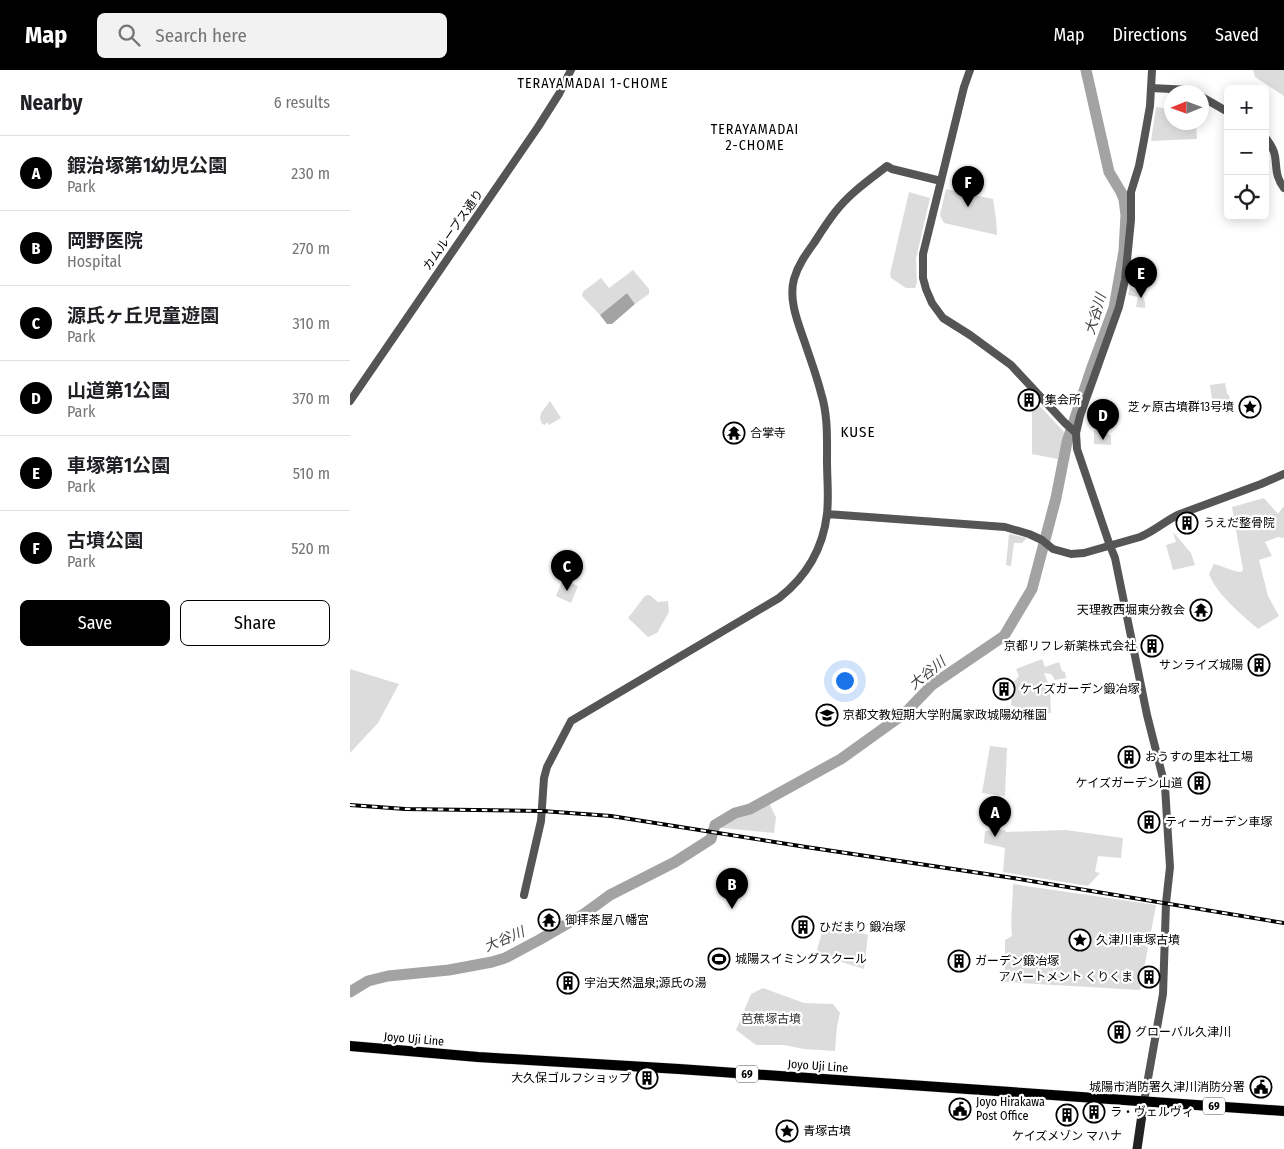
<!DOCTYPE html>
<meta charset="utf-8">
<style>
:root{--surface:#fff;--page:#f2f2f2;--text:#202124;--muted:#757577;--line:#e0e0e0;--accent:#000}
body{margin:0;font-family:"Fira Sans Condensed","Noto Sans JP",sans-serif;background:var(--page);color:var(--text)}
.controls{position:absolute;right:15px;top:15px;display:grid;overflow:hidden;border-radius:8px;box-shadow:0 2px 12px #0003}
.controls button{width:45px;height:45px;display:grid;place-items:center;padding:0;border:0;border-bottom:1px solid var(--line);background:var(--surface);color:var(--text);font:25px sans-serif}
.compass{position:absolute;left:814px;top:15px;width:45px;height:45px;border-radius:50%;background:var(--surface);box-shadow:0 2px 12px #0003;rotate:269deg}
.you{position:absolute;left:494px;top:610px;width:18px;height:18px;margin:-12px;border:4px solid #fff;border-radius:50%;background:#1a73e8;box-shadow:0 0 0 8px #1a73e833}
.badge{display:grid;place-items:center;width:32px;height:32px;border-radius:50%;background:var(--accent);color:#fff;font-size:16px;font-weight:700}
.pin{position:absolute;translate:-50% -41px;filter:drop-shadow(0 1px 2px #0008)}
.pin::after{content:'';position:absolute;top:26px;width:18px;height:15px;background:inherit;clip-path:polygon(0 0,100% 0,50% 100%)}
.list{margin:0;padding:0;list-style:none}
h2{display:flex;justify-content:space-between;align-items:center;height:65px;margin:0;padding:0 20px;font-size:21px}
h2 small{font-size:16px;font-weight:400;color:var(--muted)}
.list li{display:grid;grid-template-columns:32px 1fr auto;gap:15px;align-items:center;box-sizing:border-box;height:75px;padding:0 20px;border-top:1px solid var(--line)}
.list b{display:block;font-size:19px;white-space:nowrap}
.list p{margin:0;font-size:16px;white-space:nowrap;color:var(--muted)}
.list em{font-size:16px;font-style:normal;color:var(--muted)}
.actions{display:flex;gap:10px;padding:15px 20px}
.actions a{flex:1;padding:11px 0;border:1px solid var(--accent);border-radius:8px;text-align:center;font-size:18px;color:var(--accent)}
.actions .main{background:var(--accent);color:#fff}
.icon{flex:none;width:28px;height:28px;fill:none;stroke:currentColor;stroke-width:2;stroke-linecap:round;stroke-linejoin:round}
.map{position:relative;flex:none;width:934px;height:1079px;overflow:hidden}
header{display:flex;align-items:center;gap:30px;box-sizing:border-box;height:70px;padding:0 25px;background:var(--accent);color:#fff}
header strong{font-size:24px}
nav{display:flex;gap:28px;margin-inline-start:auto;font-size:18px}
.search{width:350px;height:45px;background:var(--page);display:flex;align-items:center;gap:12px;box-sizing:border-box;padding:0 18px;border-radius:8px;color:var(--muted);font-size:19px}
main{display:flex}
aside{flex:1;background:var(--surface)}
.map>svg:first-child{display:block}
.green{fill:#dcdcdc}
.water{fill:#a3a3a3}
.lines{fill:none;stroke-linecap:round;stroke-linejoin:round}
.river{stroke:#a3a3a3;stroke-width:11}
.primary-casing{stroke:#dbdbdb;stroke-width:11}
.tertiary{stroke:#555;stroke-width:8}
.secondary{stroke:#222;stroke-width:9}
.primary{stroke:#000;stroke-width:10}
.rail-casing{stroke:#000;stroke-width:4}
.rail{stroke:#fff;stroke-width:2;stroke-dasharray:5.5;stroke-linecap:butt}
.labels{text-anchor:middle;stroke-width:4.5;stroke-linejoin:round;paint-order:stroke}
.shield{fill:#fff;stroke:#4c4c4c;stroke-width:1}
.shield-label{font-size:11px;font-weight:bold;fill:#000}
.street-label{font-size:12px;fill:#000;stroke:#fff}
.poi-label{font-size:12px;fill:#000;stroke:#fff;text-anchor:start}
.park-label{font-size:12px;fill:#333;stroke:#fff}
.neighbourhood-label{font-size:14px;letter-spacing:1px;fill:#000;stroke:#fff}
.water-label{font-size:14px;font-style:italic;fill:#444;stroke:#fff}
.quarter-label{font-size:15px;letter-spacing:1px;fill:#000;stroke:#fff}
</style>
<header>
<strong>Map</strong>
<div class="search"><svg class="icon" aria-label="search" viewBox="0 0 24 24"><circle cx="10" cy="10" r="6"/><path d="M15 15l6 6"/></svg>Search here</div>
<nav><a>Map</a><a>Directions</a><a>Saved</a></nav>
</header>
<main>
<aside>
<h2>Nearby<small>6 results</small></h2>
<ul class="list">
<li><span class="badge">A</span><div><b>鍜治塚第1幼児公園</b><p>Park</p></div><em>230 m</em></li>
<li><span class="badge">B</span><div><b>岡野医院</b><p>Hospital</p></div><em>270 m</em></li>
<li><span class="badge">C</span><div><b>源氏ヶ丘児童遊園</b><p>Park</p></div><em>310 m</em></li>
<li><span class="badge">D</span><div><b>山道第1公園</b><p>Park</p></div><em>370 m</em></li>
<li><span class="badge">E</span><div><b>車塚第1公園</b><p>Park</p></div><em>510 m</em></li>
<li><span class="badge">F</span><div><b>古墳公園</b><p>Park</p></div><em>520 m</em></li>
</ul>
<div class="actions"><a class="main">Save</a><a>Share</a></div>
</aside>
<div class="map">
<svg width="934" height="1079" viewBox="0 0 934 1079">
<rect width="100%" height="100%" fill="#fff"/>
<path class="green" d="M903 0H934V26L905 7Z
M806 37 821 39 822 52 846 53 847 69 801 71Z
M596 119 643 129 646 148 647 165 594 153 590 145Z
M559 122 580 128 566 189 567 212 565 218H556L541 208 540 204Z
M283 200 299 219V224L285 234 277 223 250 245 232 226 233 222 235 220 251 208 259 218Z
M780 217C790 223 796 225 795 238L786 237 788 227 778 225Z
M875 313 877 324 879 325 882 337 879 338V340L864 343 860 315Z
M200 331 211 348 199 355 197 352 195 355 192 354 190 348 191 343Z
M687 333 715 363 712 370 708 389 682 384V341Z
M744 360 761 365V375L744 374Z
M914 428 928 444 934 436V468L928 467 915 472 922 486 909 490 918 526 929 546 908 559C892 545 867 525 859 504L864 494C873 496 884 502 891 502L893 500 882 437Z
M823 462 841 483 845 495 823 500 816 475 826 472Z
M659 464 677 468 672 473H664L661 496 656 495Z
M213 509 228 516 221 533 206 526Z
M298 525 301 526 308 532 318 531 319 542 307 563 298 567 278 548 295 526Z
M692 589 695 597 709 592 712 601 715 602 716 608 705 610 701 604 694 603 700 618 701 643 684 645 661 635 663 613 669 606 666 599Z
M0 599 49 614 28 653 0 683Z
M640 676 657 678 655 726 632 723Z
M418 731 426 747 424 763 371 758C375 747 389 745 399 740 405 738 412 734 418 731Z
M655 760 656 762 716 760 773 768 771 788 748 786 745 802 750 803 738 816 653 802 655 778 634 773 635 761Z
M663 814 806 835 790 920 655 912V870L662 866C660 848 663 831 663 814Z
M475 851 518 865 514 899 466 884Z
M413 918 454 933 483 934 490 943 487 956 485 981 454 979 434 975H406L386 960 401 924Z"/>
<path class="water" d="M277 223 285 234 262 254H257L250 245Z"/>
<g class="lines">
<path class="river" d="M0 922 18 911 38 906 99 900 142 892 155 888 189 870 234 844 260 825 325 792 361 769 365 755 385 743 400 739 491 689 555 643 582 615 654 566 682 519 706 428 717 372 741 300 764 238 774 181 776 145 774 129 771 122 759 102 736 0"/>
<g class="primary-casing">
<path id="primary" d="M0 976 128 987 329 999 934 1041"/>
</g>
<path class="tertiary" d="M620 0 614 17 573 184V208L576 219 582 233 593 248 620 265 661 295 715 353 726 363
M801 18 841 20 844 22
M852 27 878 42
M915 67C919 72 924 79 925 86 927 99 925 106 934 118
M0 331 188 57 209 24 221 0
M477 444 655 457 679 464 692 470 703 479 721 484 734 483 790 467C805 461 816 450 830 444L911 414 934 404
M174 825 191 751 194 708 197 697 221 651 429 528C456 507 473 478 477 444 479 427 477 408 477 391 477 368 478 345 471 323 467 307 461 291 456 276 449 255 438 231 444 209 448 195 456 184 464 173 471 162 478 151 486 141 500 123 519 110 537 96L542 99 591 111
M794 1031 813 924 816 833 820 797 818 766 815 716 797 645 765 488 759 473 727 379 726 363 730 346 769 237 775 210 781 150V122L789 96 794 70 800 36 802 0"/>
<path class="secondary" d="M787 1079 794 1031"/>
<use href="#primary" class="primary"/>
<g class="rail-casing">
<path id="rail" d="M0 735 55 739 192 741 261 746 456 777 663 808 934 853"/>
</g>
<use href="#rail" class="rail"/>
</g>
<defs>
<g id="building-ring" transform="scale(1.125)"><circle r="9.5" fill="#fff" stroke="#000" stroke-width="1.5"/><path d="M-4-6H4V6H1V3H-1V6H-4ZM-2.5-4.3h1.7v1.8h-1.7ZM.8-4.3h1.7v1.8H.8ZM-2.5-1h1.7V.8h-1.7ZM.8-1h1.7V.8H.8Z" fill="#000"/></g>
<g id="sight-ring" transform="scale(1.125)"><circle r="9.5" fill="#fff" stroke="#000" stroke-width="1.5"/><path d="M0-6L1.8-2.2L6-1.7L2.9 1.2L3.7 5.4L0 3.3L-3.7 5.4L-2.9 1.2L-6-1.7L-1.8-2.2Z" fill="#000"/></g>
<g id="temple-ring" transform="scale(1.125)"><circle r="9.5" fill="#fff" stroke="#000" stroke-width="1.5"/><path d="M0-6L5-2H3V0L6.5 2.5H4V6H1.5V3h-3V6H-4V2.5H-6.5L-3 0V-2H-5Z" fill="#000"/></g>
<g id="school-ring" transform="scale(1.125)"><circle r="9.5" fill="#fff" stroke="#000" stroke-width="1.5"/><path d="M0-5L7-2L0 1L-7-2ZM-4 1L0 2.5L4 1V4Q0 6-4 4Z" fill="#000"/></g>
<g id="stadium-ring" transform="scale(1.125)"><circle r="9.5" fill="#fff" stroke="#000" stroke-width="1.5"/><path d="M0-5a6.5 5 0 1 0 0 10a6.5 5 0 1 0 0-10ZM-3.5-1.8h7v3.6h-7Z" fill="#000"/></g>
<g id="civic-ring" transform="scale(1.125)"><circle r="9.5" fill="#fff" stroke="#000" stroke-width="1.5"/><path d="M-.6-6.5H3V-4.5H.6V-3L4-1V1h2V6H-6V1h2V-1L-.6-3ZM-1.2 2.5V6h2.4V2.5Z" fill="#000"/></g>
</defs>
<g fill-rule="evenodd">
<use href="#building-ring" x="679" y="330"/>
<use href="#sight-ring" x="900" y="337"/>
<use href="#temple-ring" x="384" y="363"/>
<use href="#building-ring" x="837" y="453"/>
<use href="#temple-ring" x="851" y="540"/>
<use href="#building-ring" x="802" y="576"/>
<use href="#building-ring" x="909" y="595"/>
<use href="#building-ring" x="654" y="619"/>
<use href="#school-ring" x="477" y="645"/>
<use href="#building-ring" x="779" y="687"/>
<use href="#building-ring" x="849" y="713"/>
<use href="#building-ring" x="799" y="752"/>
<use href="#temple-ring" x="199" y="850"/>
<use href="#building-ring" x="453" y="857"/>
<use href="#sight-ring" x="730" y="870"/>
<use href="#stadium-ring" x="369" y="889"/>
<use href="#building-ring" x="609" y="891"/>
<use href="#building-ring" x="799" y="907"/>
<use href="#building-ring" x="218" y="913"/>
<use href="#building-ring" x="769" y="962"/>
<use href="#building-ring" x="297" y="1008"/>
<use href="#civic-ring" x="911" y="1017"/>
<use href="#civic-ring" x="610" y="1039"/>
<use href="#building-ring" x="744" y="1042"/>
<use href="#building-ring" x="717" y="1045"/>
<use href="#sight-ring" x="437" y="1061"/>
</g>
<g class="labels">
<g class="shield">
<rect x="386" y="995.5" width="22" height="17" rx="4"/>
<rect x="853" y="1027.5" width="22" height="17" rx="4"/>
</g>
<g class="shield-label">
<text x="397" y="1008">69</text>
<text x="864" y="1040">69</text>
</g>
<g class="street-label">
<text transform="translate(103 160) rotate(-55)" y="4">カムループス通り</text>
<text transform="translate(64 969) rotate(5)" y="4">Joyo Uji Line</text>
<text transform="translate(468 996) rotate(4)" y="4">Joyo Uji Line</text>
</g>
<g class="poi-label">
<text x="695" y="334">集会所</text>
<text x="884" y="341" text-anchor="end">芝ヶ原古墳群13号墳</text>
<text x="400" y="367">合掌寺</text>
<text x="853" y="457">うえだ整骨院</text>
<text x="835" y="544" text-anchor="end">天理教西堀東分教会</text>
<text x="786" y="580" text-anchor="end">京都リフレ新薬株式会社</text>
<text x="893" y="599" text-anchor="end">サンライズ城陽</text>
<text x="670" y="623">ケイズガーデン鍛冶塚</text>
<text x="493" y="649">京都文教短期大学附属家政城陽幼稚園</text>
<text x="795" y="691">おうすの里本社工場</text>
<text x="833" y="717" text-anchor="end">ケイズガーデン山道</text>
<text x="815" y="756">ティーガーデン車塚</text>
<text x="215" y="854">御拝茶屋八幡宮</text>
<text x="469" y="861">ひだまり 鍛冶塚</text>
<text x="746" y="874">久津川車塚古墳</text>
<text x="385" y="893">城陽スイミングスクール</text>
<text x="625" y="895">ガーデン鍛冶塚</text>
<text x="783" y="911" text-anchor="end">アパートメント くりくま</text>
<text x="234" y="917">宇治天然温泉;源氏の湯</text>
<text x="785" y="966">グローバル久津川</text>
<text x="281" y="1012" text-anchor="end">大久保ゴルフショップ</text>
<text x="895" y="1021" text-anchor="end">城陽市消防署久津川消防分署</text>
<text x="626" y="1036">Joyo Hirakawa<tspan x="626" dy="14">Post Office</tspan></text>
<text x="760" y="1046">ラ・ヴェルヴィ</text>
<text x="453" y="1065">青塚古墳</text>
<text x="717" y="1070" text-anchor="middle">ケイズメゾン マハナ</text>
</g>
<g class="park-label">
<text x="421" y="953">芭蕉塚古墳</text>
</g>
<g class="neighbourhood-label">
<text x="243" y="18">TERAYAMADAI 1-CHOME</text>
<text x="405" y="64">TERAYAMADAI<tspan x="405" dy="16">2-CHOME</tspan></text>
</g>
<g class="water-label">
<text transform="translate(745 244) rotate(-73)" y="5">大谷川</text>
<text transform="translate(577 603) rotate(-39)" y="5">大谷川</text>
<text transform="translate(154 869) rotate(-23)" y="5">大谷川</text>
</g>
<g class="quarter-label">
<text x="508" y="367">KUSE</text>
</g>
</g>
</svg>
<div class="controls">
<button>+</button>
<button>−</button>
<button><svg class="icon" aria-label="locate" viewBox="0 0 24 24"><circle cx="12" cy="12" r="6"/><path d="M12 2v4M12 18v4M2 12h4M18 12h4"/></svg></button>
</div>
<svg class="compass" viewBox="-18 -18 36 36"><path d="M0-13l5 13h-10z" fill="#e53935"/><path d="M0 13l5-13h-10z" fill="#757577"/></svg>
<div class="you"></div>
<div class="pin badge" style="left:645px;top:767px">A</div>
<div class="pin badge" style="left:382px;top:839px">B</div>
<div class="pin badge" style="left:217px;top:521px">C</div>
<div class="pin badge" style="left:753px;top:370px">D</div>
<div class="pin badge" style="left:791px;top:228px">E</div>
<div class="pin badge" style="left:618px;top:137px">F</div>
</div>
</main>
